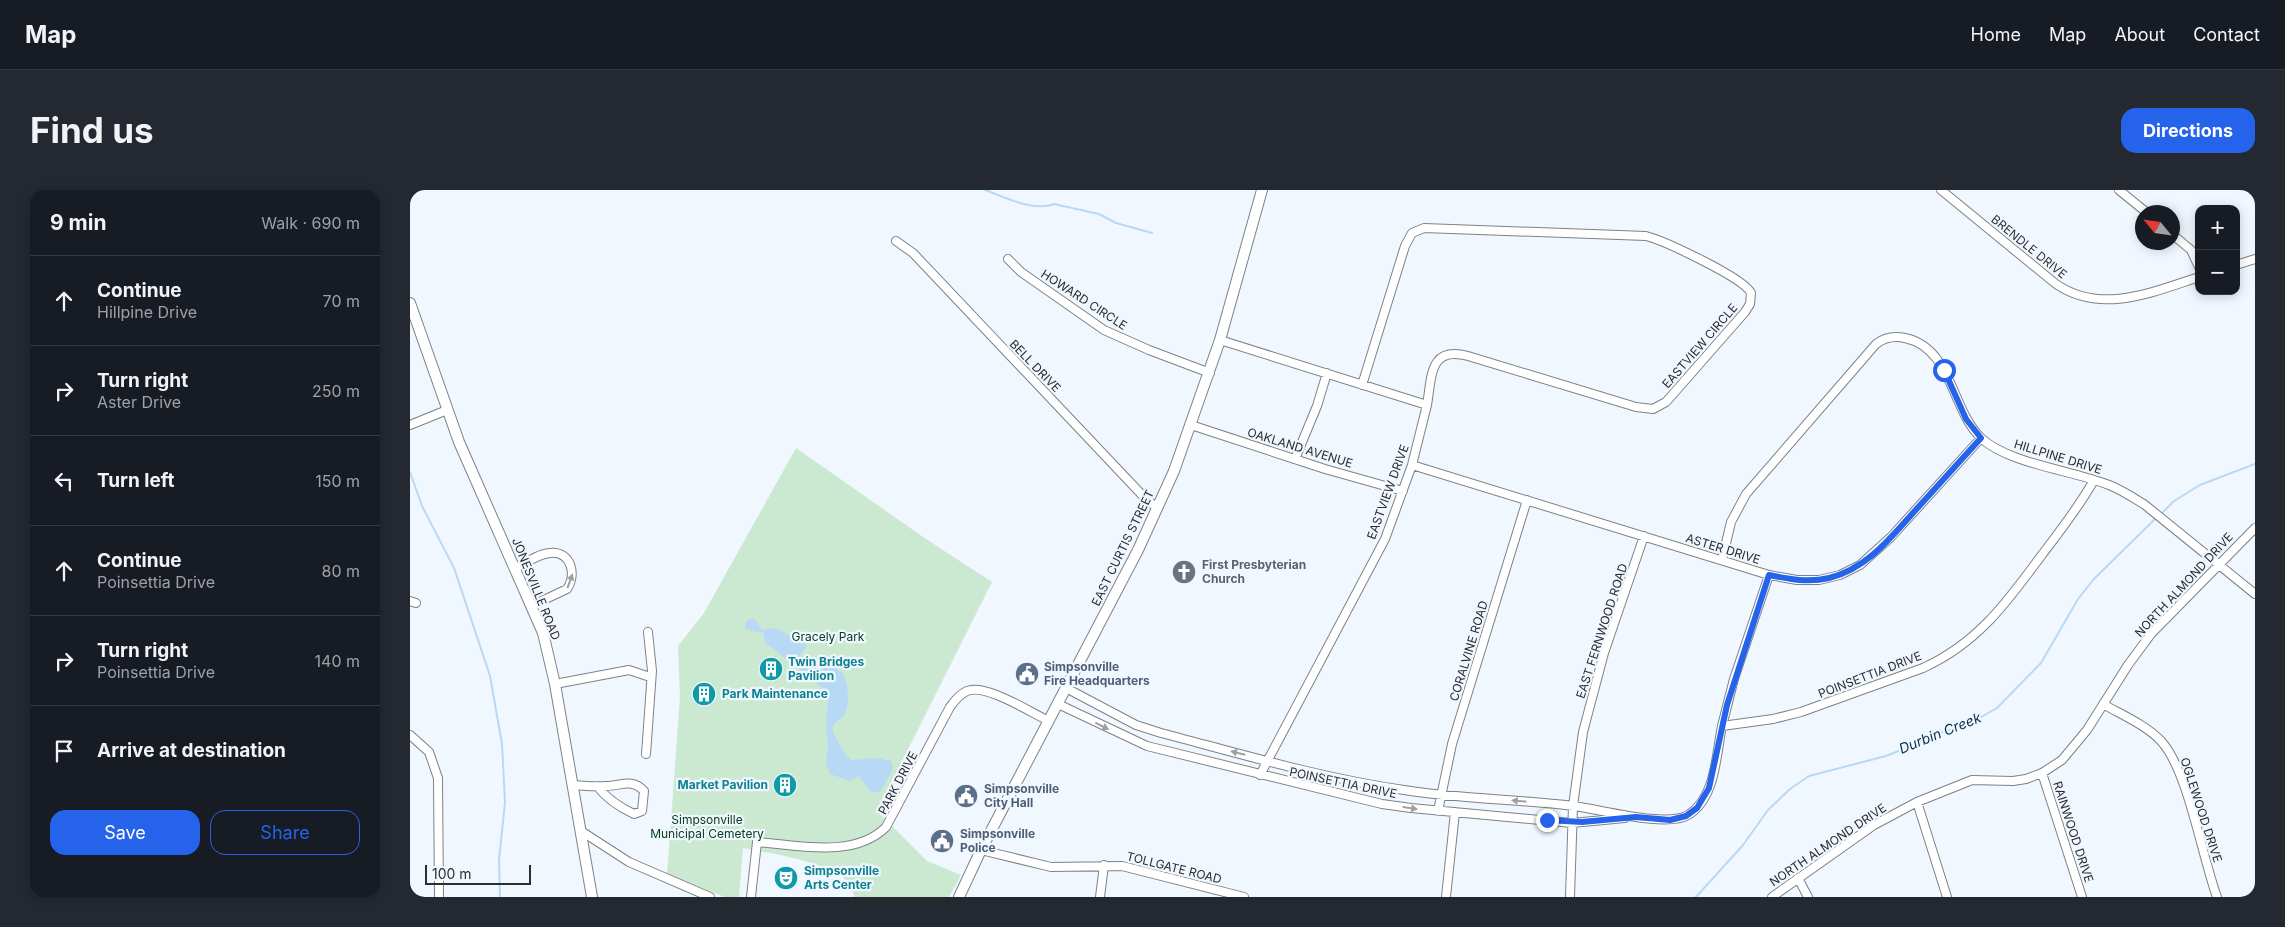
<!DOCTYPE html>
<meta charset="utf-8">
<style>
:root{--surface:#171b24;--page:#242831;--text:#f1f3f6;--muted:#9ea1a6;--line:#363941;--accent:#2563eb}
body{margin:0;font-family:Inter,sans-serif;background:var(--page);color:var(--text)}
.controls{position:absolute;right:15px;top:15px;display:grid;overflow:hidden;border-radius:10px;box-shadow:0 2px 12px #0003}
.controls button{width:45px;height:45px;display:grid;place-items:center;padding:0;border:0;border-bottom:1px solid var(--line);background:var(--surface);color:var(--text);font:25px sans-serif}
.compass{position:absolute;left:1725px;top:15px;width:45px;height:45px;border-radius:50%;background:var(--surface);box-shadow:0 2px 12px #0003;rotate:299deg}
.scale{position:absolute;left:15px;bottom:12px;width:106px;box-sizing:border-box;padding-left:5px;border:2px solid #2b2d30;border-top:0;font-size:14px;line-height:18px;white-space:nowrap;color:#2b2d30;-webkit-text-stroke:4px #f0f7fe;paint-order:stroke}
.stop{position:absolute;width:15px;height:15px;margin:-11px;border:4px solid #2563eb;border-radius:50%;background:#fff}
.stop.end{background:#2563eb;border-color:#fff;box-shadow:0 1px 5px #0008}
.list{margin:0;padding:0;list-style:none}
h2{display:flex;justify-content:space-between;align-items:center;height:65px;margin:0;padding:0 20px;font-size:21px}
h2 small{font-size:16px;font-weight:400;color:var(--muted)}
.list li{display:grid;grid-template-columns:32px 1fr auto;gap:15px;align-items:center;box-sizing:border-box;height:90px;padding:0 20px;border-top:1px solid var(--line)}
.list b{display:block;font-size:19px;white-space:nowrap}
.list p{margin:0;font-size:16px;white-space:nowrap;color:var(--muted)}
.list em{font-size:16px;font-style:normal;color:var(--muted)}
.actions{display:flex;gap:10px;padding:15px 20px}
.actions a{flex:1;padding:11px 0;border:1px solid var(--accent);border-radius:15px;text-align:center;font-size:18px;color:var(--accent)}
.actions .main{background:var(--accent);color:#fff}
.icon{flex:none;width:28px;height:28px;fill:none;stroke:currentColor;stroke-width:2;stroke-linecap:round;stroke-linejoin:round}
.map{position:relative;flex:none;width:1845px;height:707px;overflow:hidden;border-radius:15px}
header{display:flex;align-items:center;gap:30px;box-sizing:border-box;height:70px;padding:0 25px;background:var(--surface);border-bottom:1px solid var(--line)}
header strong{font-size:24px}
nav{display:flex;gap:28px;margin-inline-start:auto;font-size:18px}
.intro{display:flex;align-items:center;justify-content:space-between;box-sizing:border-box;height:120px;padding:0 30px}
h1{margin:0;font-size:35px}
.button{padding:12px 22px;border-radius:15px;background:var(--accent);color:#fff;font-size:18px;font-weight:700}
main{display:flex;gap:30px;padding:0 30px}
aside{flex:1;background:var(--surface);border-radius:15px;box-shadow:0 2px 12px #0003}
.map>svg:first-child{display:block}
.green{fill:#cae9d0}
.water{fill:#b8d9f6}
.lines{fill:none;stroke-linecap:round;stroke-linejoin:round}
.stream{stroke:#b8d9f6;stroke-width:2}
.street-casing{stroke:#7c8289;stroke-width:10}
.secondary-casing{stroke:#7c8289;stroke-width:12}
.street{stroke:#fff;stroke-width:8}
.secondary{stroke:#fff;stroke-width:10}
.oneway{fill:#a0a0a2}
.route{stroke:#2563eb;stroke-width:6}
.labels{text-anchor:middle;stroke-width:4.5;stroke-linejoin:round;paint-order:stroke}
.street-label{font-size:12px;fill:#2b2d30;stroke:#f0f7fe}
.worship-label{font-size:12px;font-weight:bold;fill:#5b616d;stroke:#f0f7fe;text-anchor:start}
.park-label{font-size:12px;fill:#07401c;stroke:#f0f7fe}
.culture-label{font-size:12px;font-weight:bold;fill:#0d838f;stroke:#f0f7fe;text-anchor:start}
.service-label{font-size:12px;font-weight:bold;fill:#4e5e75;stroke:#f0f7fe;text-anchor:start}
.water-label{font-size:14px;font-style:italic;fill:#072f4b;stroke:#f0f7fe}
</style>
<header>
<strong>Map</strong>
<nav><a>Home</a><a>Map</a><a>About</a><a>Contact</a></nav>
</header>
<div class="intro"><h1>Find us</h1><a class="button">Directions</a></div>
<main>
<aside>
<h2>9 min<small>Walk · 690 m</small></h2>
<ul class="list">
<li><svg class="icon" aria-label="ahead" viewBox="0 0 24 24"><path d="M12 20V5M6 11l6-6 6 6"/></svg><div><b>Continue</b><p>Hillpine Drive</p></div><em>70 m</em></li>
<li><svg class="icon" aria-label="right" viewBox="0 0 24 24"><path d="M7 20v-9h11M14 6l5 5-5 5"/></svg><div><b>Turn right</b><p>Aster Drive</p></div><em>250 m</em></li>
<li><svg class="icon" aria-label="left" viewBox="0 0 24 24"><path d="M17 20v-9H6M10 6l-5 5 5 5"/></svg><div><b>Turn left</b></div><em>150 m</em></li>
<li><svg class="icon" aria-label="ahead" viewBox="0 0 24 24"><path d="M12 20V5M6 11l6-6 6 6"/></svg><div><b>Continue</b><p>Poinsettia Drive</p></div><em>80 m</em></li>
<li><svg class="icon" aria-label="right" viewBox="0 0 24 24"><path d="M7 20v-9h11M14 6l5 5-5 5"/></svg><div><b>Turn right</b><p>Poinsettia Drive</p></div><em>140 m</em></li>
<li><svg class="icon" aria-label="arrive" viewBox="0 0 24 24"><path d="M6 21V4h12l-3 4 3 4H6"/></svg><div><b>Arrive at destination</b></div></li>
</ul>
<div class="actions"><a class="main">Save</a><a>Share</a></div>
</aside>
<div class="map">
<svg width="1845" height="707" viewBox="0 0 1845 707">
<rect width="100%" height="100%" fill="#f0f7fe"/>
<path class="green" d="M386 258 516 349 582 392 467 621 517 671 551 685 539 707H445C442 702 440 694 436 690 415 671 360 663 333 658L329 707H315L257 685 270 507 268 456 294 423Z"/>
<path class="water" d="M340 429H345L352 440 365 438 395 454 396 457 389 467 395 474 403 476 415 473 432 482C438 493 441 513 434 525 432 529 426 531 423 536 420 541 436 566 441 570L467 568 481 571 483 579 471 601 462 603 449 586 440 591 420 584 416 573 418 557 416 533 419 502 396 487 382 470H377L355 452 353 443 335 439 336 432Z"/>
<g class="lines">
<path class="stream" d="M575 0C594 7 623 22 644 14L689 24 706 33 742 43
M0 282 12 316 44 378 80 486 92 554 95 612 89 670 90 707
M1750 325 1764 311 1790 295 1845 274
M1286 707 1333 655 1358 620 1380 599 1399 586 1476 566 1496 558 1506 550 1559 534 1587 518 1631 473 1668 409 1684 389 1746 328"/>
<g class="street-casing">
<path id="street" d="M1531 0 1646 94C1691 125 1743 102 1789 87
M1709 0 1736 22
M1762 44 1781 60 1789 77
M486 51 503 63 734 307 747 318
M598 69 611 82 694 140 739 160 800 183
M1826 75 1845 69
M810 150 1017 215 1002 275 975 349 850 585
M952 195 995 56 1002 43 1014 38 1236 46C1255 51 1334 88 1341 103L1340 114 1335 122 1256 212 1243 219 1226 217 1058 166C1019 156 1022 186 1017 215
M0 235 37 220
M781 235 915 279 993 301
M885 269 907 216 917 183
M1002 275 1359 385 1387 390H1409L1430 385 1450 375 1481 347 1571 248
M1312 370 1321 332 1336 304 1466 154C1475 147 1485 146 1495 148 1542 158 1541 219 1571 248 1599 274 1662 280 1699 295 1712 300 1724 308 1735 315L1845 404
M104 379C115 373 128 364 140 363 161 361 167 384 157 399L121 416
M0 411 6 413
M145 494 219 480 240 487
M656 498 726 535 751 543C831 564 911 588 994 600 1050 609 1107 609 1163 616 1190 619 1256 638 1278 625 1306 608 1306 565 1312 536L1363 529 1391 522 1513 478C1568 453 1597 412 1631 366 1650 341 1669 317 1684 290
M648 514 737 556 972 614 1001 618 1162 633 1215 628
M1693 514C1712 525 1736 535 1751 551 1778 580 1792 667 1807 707
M1312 536 1324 489 1359 385
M0 545 19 562 28 588 29 707
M236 564 242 481 238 442
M1632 583 1672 707
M163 595C174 596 185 597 196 596 211 596 222 588 234 601L232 621 224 624C209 617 197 609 187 596
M1507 612 1537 707
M1028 621 1042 554 1117 310
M171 641 219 672 300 707
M571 660 641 677 712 676 834 707
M1388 688 1398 707
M341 707 347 652C388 655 444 669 476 637L540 517C545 510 550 504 557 501 576 493 621 523 639 531
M690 707 694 675
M1036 707 1045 622
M1160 707 1163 616 1173 542 1194 463 1234 346
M1362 707 1464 635 1507 612 1562 590 1603 591 1616 589 1632 583 1652 570 1677 540 1718 475 1741 444 1845 338"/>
</g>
<g class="secondary-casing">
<path id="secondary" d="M0 113 49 252 133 443 145 494 182 707
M549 707 571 660 728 360 764 281 810 150 852 0"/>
</g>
<use href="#street" class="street"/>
<use href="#secondary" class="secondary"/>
</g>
<defs><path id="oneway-solid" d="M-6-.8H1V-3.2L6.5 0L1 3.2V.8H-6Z" transform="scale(1.25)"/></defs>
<g class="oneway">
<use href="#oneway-solid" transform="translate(160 391) rotate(-70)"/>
<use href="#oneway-solid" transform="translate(692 536) rotate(27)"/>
<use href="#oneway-solid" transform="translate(828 563) rotate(-166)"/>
<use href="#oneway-solid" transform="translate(1109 611) rotate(-175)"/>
<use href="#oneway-solid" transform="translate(1000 618) rotate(8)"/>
</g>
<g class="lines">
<path class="route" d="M1137 630 1172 632 1226 627 1260 630 1276 626 1287 618 1299 598 1317 515 1359 385C1379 389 1398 393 1419 388 1460 378 1485 342 1512 313 1532 291 1551 270 1571 248L1556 229 1534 180"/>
</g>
<defs>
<g id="church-disc" transform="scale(1.25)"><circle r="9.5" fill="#6b7280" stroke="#f0f7fe"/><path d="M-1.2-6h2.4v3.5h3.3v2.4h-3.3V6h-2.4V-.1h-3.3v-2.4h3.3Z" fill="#fff"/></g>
<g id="building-disc" transform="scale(1.25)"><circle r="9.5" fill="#0f9aa8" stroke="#f0f7fe"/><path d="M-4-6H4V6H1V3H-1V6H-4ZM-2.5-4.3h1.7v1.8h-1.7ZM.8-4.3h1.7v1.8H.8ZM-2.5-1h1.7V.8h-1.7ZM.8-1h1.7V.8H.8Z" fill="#fff"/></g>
<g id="civic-disc" transform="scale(1.25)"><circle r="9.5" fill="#5c6f8a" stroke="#f0f7fe"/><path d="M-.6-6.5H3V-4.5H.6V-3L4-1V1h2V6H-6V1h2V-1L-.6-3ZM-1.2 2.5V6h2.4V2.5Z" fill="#fff"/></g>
<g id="theatre-disc" transform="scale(1.25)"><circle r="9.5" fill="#0f9aa8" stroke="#f0f7fe"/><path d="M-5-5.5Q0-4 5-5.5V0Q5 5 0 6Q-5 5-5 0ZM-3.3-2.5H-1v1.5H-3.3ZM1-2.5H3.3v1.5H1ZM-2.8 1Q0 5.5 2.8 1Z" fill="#fff"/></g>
</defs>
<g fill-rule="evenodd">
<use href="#church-disc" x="774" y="382"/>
<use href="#building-disc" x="361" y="479"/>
<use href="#civic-disc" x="617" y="484"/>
<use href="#building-disc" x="294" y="504"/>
<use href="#building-disc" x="375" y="595"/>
<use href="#civic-disc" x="556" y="606"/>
<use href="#civic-disc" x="532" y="651"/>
<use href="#theatre-disc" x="376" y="688"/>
</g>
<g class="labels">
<g class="street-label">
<text transform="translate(1619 57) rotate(39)" y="4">BRENDLE DRIVE</text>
<text transform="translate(674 110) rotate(33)" y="4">HOWARD CIRCLE</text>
<text transform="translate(1290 156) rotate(-49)" y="4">EASTVIEW CIRCLE</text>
<text transform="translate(625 176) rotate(46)" y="4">BELL DRIVE</text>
<text transform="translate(890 258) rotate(17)" y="4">OAKLAND AVENUE</text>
<text transform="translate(1648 267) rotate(17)" y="4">HILLPINE DRIVE</text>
<text transform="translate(978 302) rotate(-70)" y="4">EASTVIEW DRIVE</text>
<text transform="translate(713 358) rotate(-64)" y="4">EAST CURTIS STREET</text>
<text transform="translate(1313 359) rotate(17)" y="4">ASTER DRIVE</text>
<text transform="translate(1774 395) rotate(-47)" y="4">NORTH ALMOND DRIVE</text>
<text transform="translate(126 399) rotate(68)" y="4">JONESVILLE ROAD</text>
<text transform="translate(1192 441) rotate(-72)" y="4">EAST FERNWOOD ROAD</text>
<text transform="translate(1059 461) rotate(-73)" y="4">CORALVINE ROAD</text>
<text transform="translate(1460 485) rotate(-21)" y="4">POINSETTIA DRIVE</text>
<text transform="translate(488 593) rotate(-62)" y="4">PARK DRIVE</text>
<text transform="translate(933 593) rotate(12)" y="4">POINSETTIA DRIVE</text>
<text transform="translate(1791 620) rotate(72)" y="4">OGLEWOOD DRIVE</text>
<text transform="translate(1663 642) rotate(72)" y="4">RAINWOOD DRIVE</text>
<text transform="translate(1418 655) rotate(-34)" y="4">NORTH ALMOND DRIVE</text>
<text transform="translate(764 678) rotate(14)" y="4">TOLLGATE ROAD</text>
</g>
<g class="worship-label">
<text x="792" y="379">First Presbyterian<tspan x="792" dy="14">Church</tspan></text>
</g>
<g class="park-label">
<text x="418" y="451">Gracely Park</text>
<text x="297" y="634">Simpsonville<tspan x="297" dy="14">Municipal Cemetery</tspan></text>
</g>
<g class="culture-label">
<text x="378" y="476">Twin Bridges<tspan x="378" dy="14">Pavilion</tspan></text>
<text x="312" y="508">Park Maintenance</text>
<text x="358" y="599" text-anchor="end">Market Pavilion</text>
<text x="394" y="685">Simpsonville<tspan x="394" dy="14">Arts Center</tspan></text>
</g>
<g class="service-label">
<text x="634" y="481">Simpsonville<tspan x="634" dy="14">Fire Headquarters</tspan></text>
<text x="574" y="603">Simpsonville<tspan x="574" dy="14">City Hall</tspan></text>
<text x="550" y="648">Simpsonville<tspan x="550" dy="14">Police</tspan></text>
</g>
<g class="water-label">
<text transform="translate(1530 543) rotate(-22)" y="5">Durbin Creek</text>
</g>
</g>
</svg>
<div class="controls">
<button>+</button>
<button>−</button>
</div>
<svg class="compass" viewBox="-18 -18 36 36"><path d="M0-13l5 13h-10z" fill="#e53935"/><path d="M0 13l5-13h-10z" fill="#9ea1a6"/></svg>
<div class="scale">100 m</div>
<div class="stop" style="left:1534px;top:180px"></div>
<div class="stop end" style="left:1137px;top:630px"></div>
</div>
</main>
